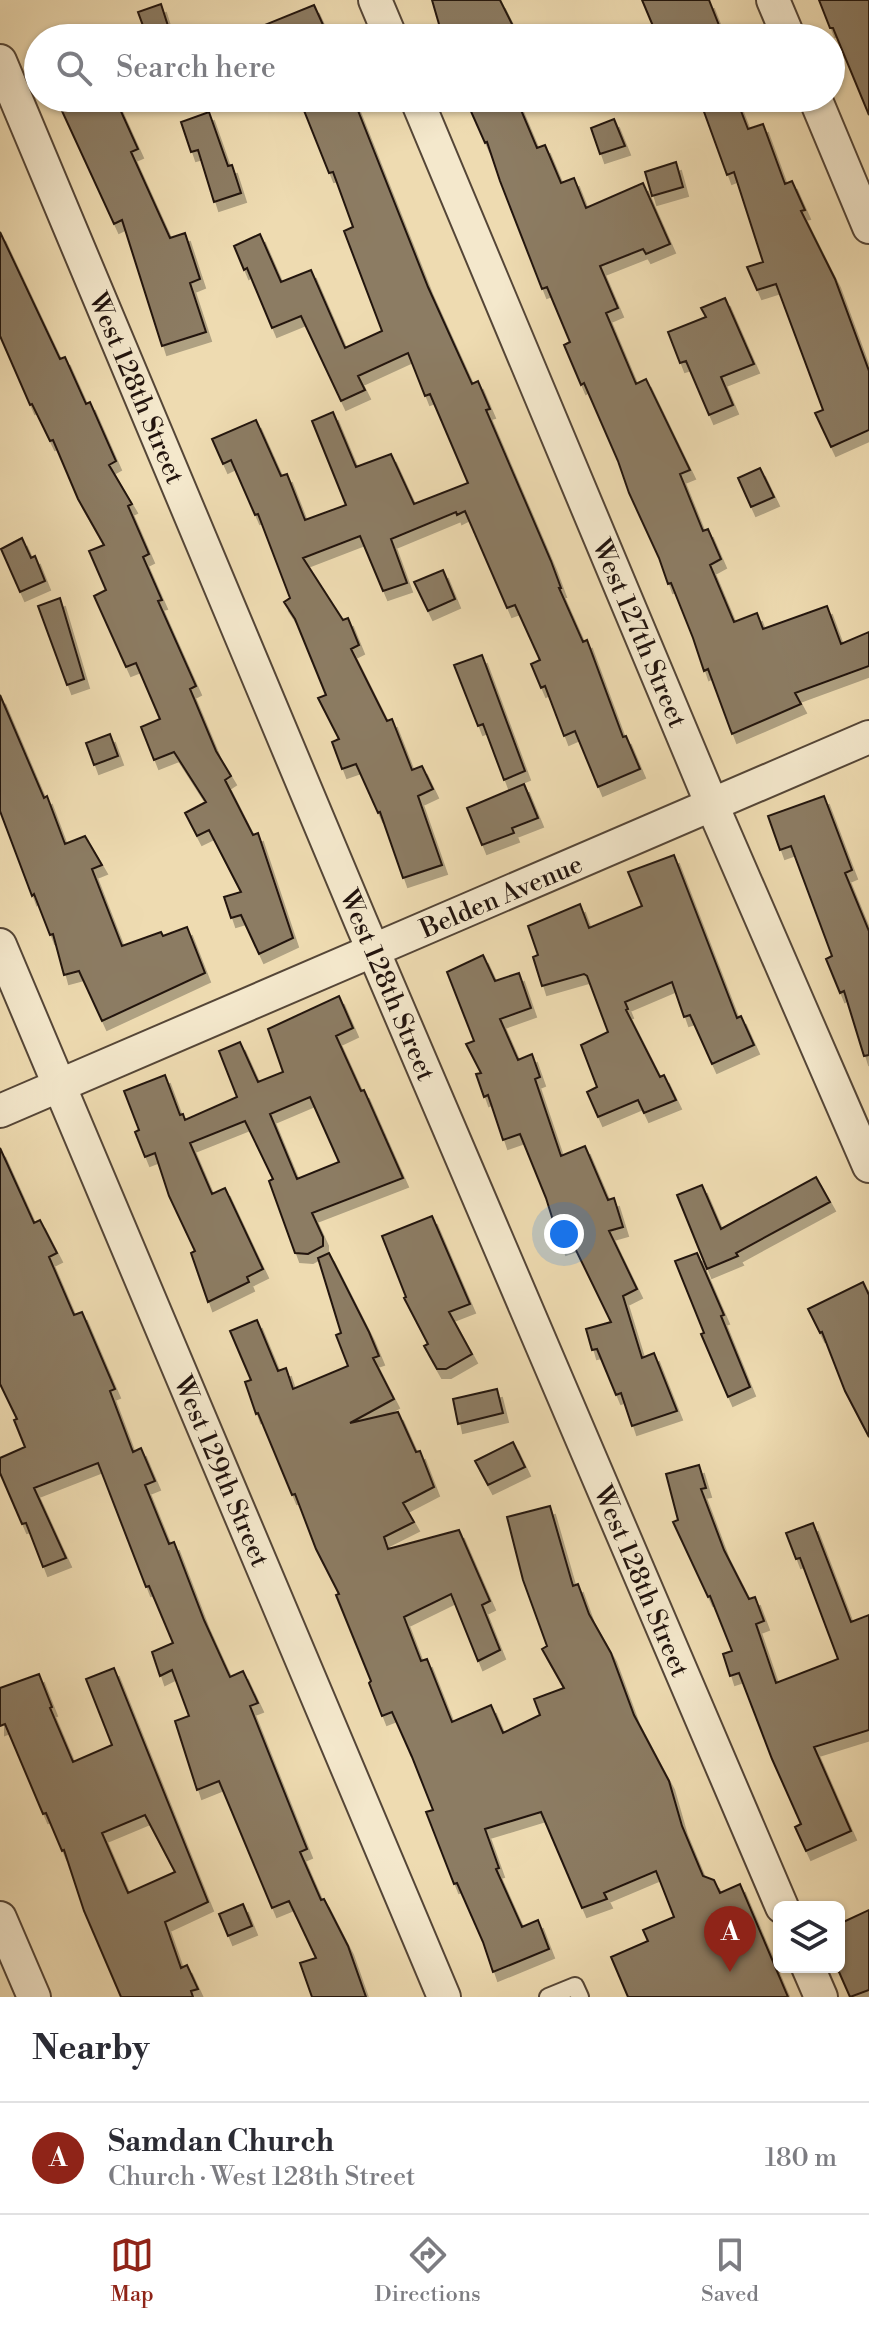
<!DOCTYPE html>
<meta charset="utf-8">
<style>
:root{--surface:#fff;--page:#f7f7f7;--text:#2b2b33;--muted:#7c7c81;--line:#e1e1e2;--accent:#8f2418}
body{margin:0;font-family:"Libre Bodoni",serif;background:var(--page);color:var(--text)}
.controls{position:absolute;right:24px;bottom:24px;display:grid;overflow:hidden;border-radius:12px;box-shadow:0 2px 6px #0004}
.controls button{width:72px;height:72px;display:grid;place-items:center;padding:0;border:0;border-bottom:2px solid var(--line);background:var(--surface);color:var(--text);font:40px sans-serif}
.you{position:absolute;left:564px;top:1234px;width:28px;height:28px;margin:-20px;border:6px solid #fff;border-radius:50%;background:#1a73e8;box-shadow:0 0 0 12px #1a73e833}
.badge{display:grid;place-items:center;width:52px;height:52px;border-radius:50%;background:var(--accent);color:#fff;font-size:26px;font-weight:700}
.pin{position:absolute;translate:-50% -66px;filter:drop-shadow(0 2px 4px #0008)}
.pin::after{content:'';position:absolute;top:42px;width:28px;height:24px;background:inherit;clip-path:polygon(0 0,100% 0,50% 100%)}
.list{margin:0;padding:0;list-style:none}
h2{display:flex;justify-content:space-between;align-items:center;height:104px;margin:0;padding:0 32px;font-size:34px}
h2 small{font-size:26px;font-weight:400;color:var(--muted)}
.list li{display:grid;grid-template-columns:52px 1fr auto;gap:24px;align-items:center;box-sizing:border-box;height:112px;padding:0 32px;border-top:2px solid var(--line)}
.list b{display:block;font-size:30px;white-space:nowrap}
.list p{margin:0;font-size:26px;white-space:nowrap;color:var(--muted)}
.list em{font-size:26px;font-style:normal;color:var(--muted)}
.icon{flex:none;width:44px;height:44px;fill:none;stroke:currentColor;stroke-width:2;stroke-linecap:round;stroke-linejoin:round}
.map{position:relative;flex:none;width:869px;height:1997px;overflow:hidden}
.search{position:absolute;background:var(--surface);box-shadow:0 2px 6px #0004;left:24px;right:24px;top:24px;height:88px;display:flex;align-items:center;gap:20px;box-sizing:border-box;padding:0 28px;border-radius:44px;color:var(--muted);font-size:30px}
.sheet{height:216px;background:var(--surface)}
nav{display:flex;justify-content:space-around;align-items:center;box-sizing:border-box;height:112px;border-top:2px solid var(--line);background:var(--surface);font-size:22px;color:var(--muted)}
nav a{display:grid;justify-items:center;gap:4px}
nav .on{color:var(--accent)}
.map>svg:first-child{display:block}
.building{fill:#8c7b63;stroke:#22140e;stroke-width:2;fill-rule:evenodd;filter:url(#shadow)}
.lines{fill:none;stroke-linecap:round;stroke-linejoin:round}
.service-casing{stroke:#554637;stroke-width:20}
.minor-casing{stroke:#554637;stroke-width:36}
.service{stroke:#f4e8cc;stroke-width:16}
.minor{stroke:#f4e8cc;stroke-width:32}
.labels{text-anchor:middle;stroke-width:6;stroke-linejoin:round;paint-order:stroke}
.street-label{font-size:26px;fill:#22140e;stroke:#f4e8cc}
</style>
<div class="map">
<svg width="869" height="1997" viewBox="0 0 869 1997">
<defs>
<filter id="shadow"><feDropShadow dx="5" dy="9" stdDeviation="0" flood-color="#0004"/></filter>
</defs>
<rect width="100%" height="100%" fill="#eedbb1"/>
<filter id="stains"><feTurbulence type="fractalNoise" baseFrequency=".0025" numOctaves="4"/><feColorMatrix values="0 0 0 0 .2 0 0 0 0 .09 0 0 0 0 .02 0 0 0 .5 -.17"/></filter>
<radialGradient id="worn" r=".72"><stop offset=".6" stop-color="#630" stop-opacity="0"/><stop offset="1" stop-color="#630" stop-opacity=".3"/></radialGradient>
<path class="building" d="M432 0H500L519 38H443Z
M642 0H709L724 38H658Z
M819 0H869V115L833 28H830Z
M161 4 168 26 146 34 138 12Z
M314 5 329 38H235V37Z
M56 98H115L138 149 131 152 170 238 185 233 200 279 190 283 206 332 162 346 122 220 114 224Z
M299 98H353L428 287 472 384 478 381 490 409 486 410 551 561 561 588H559L583 642 587 640 623 737 626 736 640 769 598 787 575 731 564 736 545 686 541 688 531 664 540 660 515 605 507 608 465 511 457 515 456 512 391 539 407 583 383 591 360 536 303 558 343 620 348 618 359 645 351 649 387 721 392 719 412 770 422 766 433 789 418 796 442 865 403 878 380 812 378 813 356 764 342 769 332 742 339 739 318 698 326 695 295 619 284 602 290 598 258 514 255 515 231 460 223 464 212 439 256 420 281 476 287 474 305 520 346 505 312 421 333 412 356 467 391 454 414 504 468 483 430 394 425 396 408 353 358 376 365 390 341 401 301 316 272 328 247 268 244 270 234 246 260 234 281 282 311 270 345 348 382 331 344 231 353 227 333 172 329 173Z
M465 98H516L537 148 545 145 561 183 574 178 586 208 643 183 670 244 646 254 643 249 600 266 618 308 606 313 636 384 646 379 690 470 680 474 703 531 708 529 721 559 710 565 734 622 757 613 763 629 827 606 841 644 869 632V666L795 693 801 704 732 734 708 669 704 671 693 638 671 583 668 584 659 558 629 493 618 461 584 383 581 385 564 345 570 342 547 287 542 289 500 181 487 142 485 143Z
M699 98H736L748 129 763 124 785 184 792 181 805 210 801 211 835 279 869 371V430L831 447 815 413 823 410 776 284 757 290 747 267 763 262 734 172 727 175Z
M209 112 228 166 232 165 241 193 214 202 198 150 191 152 181 122Z
M614 119 625 146 600 154 591 128Z
M676 162 683 187 652 196 645 172Z
M0 232 60 359 65 357 86 404 90 402 116 461 109 465 132 504 128 506 149 554 143 557 162 600 158 601 196 686 190 689 216 751 231 776 225 780 253 835 258 833 293 938 259 954 241 915 231 918 224 897 241 892 209 830 197 836 185 813 206 802 174 752 154 760 141 727 160 719 136 663 126 667 94 596 106 590 89 551 104 545 78 499 53 440 50 441 32 404 30 405 0 336Z
M725 298 754 364 721 377 733 405 709 415 686 361 680 363 668 332 706 317 701 308Z
M760 468 774 497 751 507 738 478Z
M22 538 31 558 35 556 45 581 20 592 1 549Z
M443 570 455 599 428 611 414 582Z
M60 598 84 679 67 685 38 606Z
M482 655 525 771 504 780 483 724 478 726 454 665Z
M0 695 44 798 47 796 65 844 85 836 102 865 92 869 122 946 161 932 163 936 187 927 205 973 102 1021 79 971 64 975 53 934 50 935 34 894 32 896 0 811Z
M110 734 118 756 94 765 86 743Z
M524 784 538 818 512 828 514 833 482 845 467 808Z
M824 796 852 870 845 873 869 931V1055L864 1056 844 991 840 993 826 959 832 956 791 846 780 850 768 816Z
M674 855 737 1018 741 1016 754 1045 712 1064 690 1015 684 1017 672 982 625 1002 628 1009 626 1010 660 1077 664 1075 676 1100 644 1113 638 1100 598 1117 587 1092 597 1087 581 1045 608 1032 587 976 584 974 542 986 533 957 538 955 528 926 580 904 589 928 642 906 628 872Z
M483 955 495 981 519 973 531 1008 500 1019 518 1060 532 1054 540 1077 535 1079 561 1156 585 1146 608 1200 614 1198 623 1227 609 1231 637 1289 623 1296 642 1358 654 1353 677 1411 632 1426 621 1393 616 1395 597 1349 592 1350 586 1329 611 1322 572 1242 561 1246 546 1198 520 1134 503 1140 488 1095 484 1097 476 1074 481 1073 466 1044 474 1041 447 972Z
M339 996 353 1028 336 1036 361 1091 364 1090 403 1178 312 1213 323 1237V1246L308 1254 295 1253 269 1181 273 1179 245 1121 190 1143 212 1194 225 1188 263 1269 247 1277 249 1282 208 1302 191 1253 195 1251 169 1196 155 1153 145 1157 135 1132 139 1130 124 1091 165 1075 180 1115 183 1114 185 1120 237 1097 219 1051 240 1042 258 1082 283 1072 268 1029ZM310 1097 339 1162 297 1179 270 1114Z
M0 1148 34 1223 40 1220 57 1253 49 1257 74 1315 82 1312 115 1389 110 1391 133 1452 141 1448 155 1481 145 1485 169 1544 174 1542 204 1620 230 1677 243 1671 258 1703 250 1706 307 1849 300 1852 321 1900 324 1899 348 1946 366 1997H312L300 1963 316 1958 289 1901 272 1908 219 1781 197 1790 175 1721 189 1716 172 1670 160 1676 152 1652 173 1643 149 1586 146 1587 98 1463 34 1488 66 1558 43 1567 26 1523 22 1524 0 1473V1458L25 1447 14 1420 17 1419 0 1384Z
M816 1177 830 1202 736 1253 738 1256 707 1269 677 1195 702 1185 721 1229Z
M432 1216 470 1304 449 1312 472 1354 446 1369H437L424 1346 428 1344 404 1298 406 1297 382 1236Z
M329 1253 369 1332 379 1356 373 1358 394 1399 350 1423 398 1412 416 1452 420 1451 434 1487 403 1503 414 1522 384 1537 388 1549 459 1530 490 1601 482 1605 500 1650 478 1661 451 1594 404 1617 421 1661 427 1659 452 1722 491 1705 503 1733 540 1715 534 1699 564 1688 542 1649 547 1646 523 1580 507 1517 550 1506 573 1586 578 1584 589 1614 611 1653 634 1715 669 1781 682 1826 703 1876 714 1880 720 1893 740 1884 788 1997H628L611 1957 648 1941 643 1930 674 1917 656 1871 604 1893 607 1899 582 1908 541 1812 485 1829 499 1868 496 1869 522 1927 538 1920 549 1949 493 1972 483 1942 457 1883 454 1884 426 1812 433 1810 412 1757 392 1712 382 1716 369 1683 371 1681 336 1595 339 1594 316 1549 295 1494 292 1495 258 1413 256 1414 245 1382 251 1380 230 1331 257 1320 278 1371 286 1368 293 1389 348 1366 336 1335 341 1333 318 1258Z
M697 1253 724 1315 721 1316 750 1387 728 1397 701 1334 704 1333 675 1261Z
M863 1282 869 1295V1437L845 1391 822 1332 820 1333 808 1309Z
M497 1389 503 1413 458 1424 453 1399Z
M513 1442 525 1467 488 1485 475 1461Z
M699 1465 706 1488 701 1489 724 1550 749 1599 755 1597 764 1621 756 1624 776 1683 838 1659 800 1558 796 1559 786 1533 813 1523 851 1622 869 1615V1730L814 1747 851 1831 806 1851 795 1827 801 1824 772 1759 739 1673 730 1676 723 1654 732 1651 710 1596 708 1597 673 1522 678 1520 666 1474Z
M114 1668 208 1902 165 1922 181 1968 187 1965 198 1989 191 1991 193 1997H121L84 1911 64 1850 62 1851 46 1813 43 1814 5 1724 0 1726V1688L39 1674 52 1707 50 1708 73 1762 112 1745 86 1679ZM145 1815 175 1872 128 1893 102 1833Z
M243 1904 252 1926 228 1936 219 1914Z
M869 1910V1990L850 1997 839 1972V1924Z"/>
<g class="lines">
<g class="service-casing">
<path id="service" d="M548 1997 575 1986 580 1997"/>
</g>
<g class="minor-casing">
<path id="minor" d="M375 0 391 38
M773 0 789 38
M0 61 361 922 782 1907
M416 98 712 805 869 1166
M815 98 869 227
M0 945 444 1997
M0 1111 869 737
M0 1918 34 1997
M808 1967 821 1997"/>
</g>
<use href="#service" class="service"/>
<use href="#minor" class="minor"/>
</g>
<g class="labels">
<g class="street-label">
<text transform="translate(137 388) rotate(67)" y="9">West 128th Street</text>
<text transform="translate(640 633) rotate(67)" y="9">West 127th Street</text>
<text transform="translate(501 896) rotate(-23)" y="9">Belden Avenue</text>
<text transform="translate(388 985) rotate(67)" y="9">West 128th Street</text>
<text transform="translate(222 1471) rotate(67)" y="9">West 129th Street</text>
<text transform="translate(642 1581) rotate(67)" y="9">West 128th Street</text>
</g>
</g>
<rect width="100%" height="100%" filter="url(#stains)"/>
<rect width="100%" height="100%" fill="url(#worn)"/>
</svg>
<div class="controls">
<button><svg class="icon" aria-label="layers" viewBox="0 0 24 24"><path d="M12 4l9 5-9 5-9-5zM3 14l9 5 9-5"/></svg></button>
</div>
<div class="you"></div>
<div class="pin badge" style="left:730px;top:1972px">A</div>
<div class="search"><svg class="icon" aria-label="search" viewBox="0 0 24 24"><circle cx="10" cy="10" r="6"/><path d="M15 15l6 6"/></svg>Search here</div>
</div>
<section class="sheet">
<h2>Nearby<small></small></h2>
<ul class="list">
<li><span class="badge">A</span><div><b>Samdan Church</b><p>Church · West 128th Street</p></div><em>180 m</em></li>
</ul>
</section>
<nav>
<a class="on"><svg class="icon" aria-label="map" viewBox="0 0 24 24"><path d="M3 6l6-2 6 2 6-2v14l-6 2-6-2-6 2zM9 4v14M15 6v14"/></svg>Map</a>
<a><svg class="icon" aria-label="directions" viewBox="0 0 24 24"><path d="M12 3l9 9-9 9-9-9zM9 14v-3h6M13 9l2 2-2 2"/></svg>Directions</a>
<a><svg class="icon" aria-label="saved" viewBox="0 0 24 24"><path d="M7 4h10v16l-5-4-5 4z"/></svg>Saved</a>
</nav>
